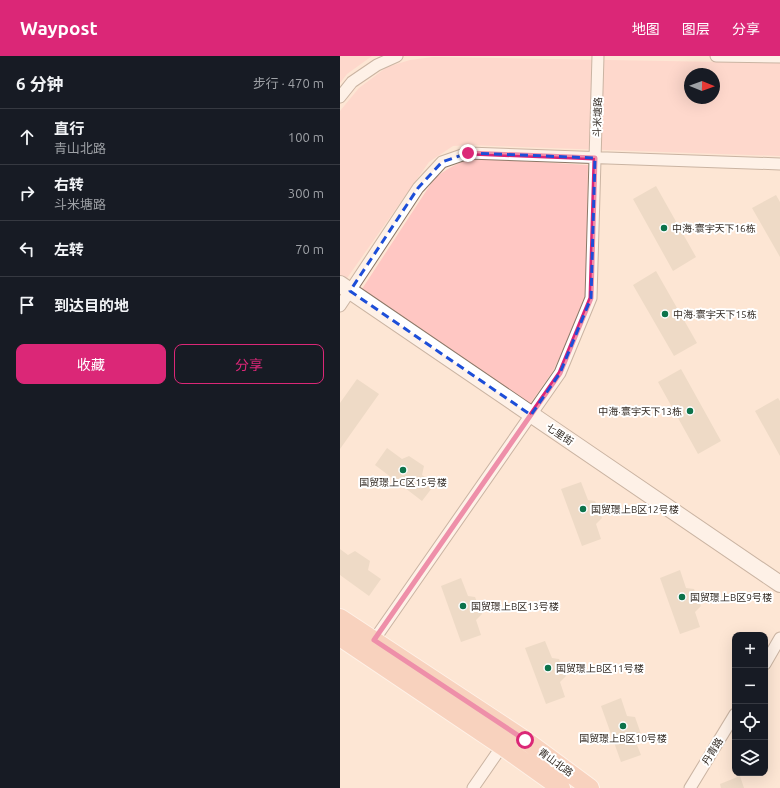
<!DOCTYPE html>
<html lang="zh">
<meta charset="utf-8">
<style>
:root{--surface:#171b24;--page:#242831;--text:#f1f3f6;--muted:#9ea1a6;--line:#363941;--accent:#db2777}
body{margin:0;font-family:Ubuntu,"Noto Sans SC",sans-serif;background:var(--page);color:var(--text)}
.controls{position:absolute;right:12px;bottom:12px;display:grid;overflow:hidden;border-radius:8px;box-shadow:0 4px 16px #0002}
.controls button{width:36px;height:36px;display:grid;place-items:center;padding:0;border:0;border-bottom:1px solid var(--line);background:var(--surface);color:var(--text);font:20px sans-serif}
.compass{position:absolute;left:344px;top:12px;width:36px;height:36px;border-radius:50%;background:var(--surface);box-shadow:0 4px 16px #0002;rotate:91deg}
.stop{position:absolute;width:12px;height:12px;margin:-9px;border:3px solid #db2777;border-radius:50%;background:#fff}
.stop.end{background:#db2777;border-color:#fff;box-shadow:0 1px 4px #0008}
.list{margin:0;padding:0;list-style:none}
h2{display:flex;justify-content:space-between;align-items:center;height:52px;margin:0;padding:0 16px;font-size:17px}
h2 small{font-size:13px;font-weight:400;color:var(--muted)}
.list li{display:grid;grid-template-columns:26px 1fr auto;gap:12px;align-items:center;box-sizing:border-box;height:56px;padding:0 16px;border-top:1px solid var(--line)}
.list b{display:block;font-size:15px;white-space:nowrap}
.list p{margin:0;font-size:13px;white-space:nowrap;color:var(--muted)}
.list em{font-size:13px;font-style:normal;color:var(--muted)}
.actions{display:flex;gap:8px;padding:12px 16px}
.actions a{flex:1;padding:9px 0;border:1px solid var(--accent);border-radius:8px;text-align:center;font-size:14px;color:var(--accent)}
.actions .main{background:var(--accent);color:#fff}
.icon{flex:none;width:22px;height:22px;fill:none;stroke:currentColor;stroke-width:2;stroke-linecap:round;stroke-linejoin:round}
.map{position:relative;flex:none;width:440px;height:732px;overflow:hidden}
header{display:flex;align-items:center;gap:24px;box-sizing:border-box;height:56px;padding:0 20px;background:var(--accent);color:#fff}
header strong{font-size:19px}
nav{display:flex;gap:22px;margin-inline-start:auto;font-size:14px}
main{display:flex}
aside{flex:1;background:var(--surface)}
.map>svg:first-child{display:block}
.green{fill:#ffc7c3;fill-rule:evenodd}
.building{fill:#dbcdb6}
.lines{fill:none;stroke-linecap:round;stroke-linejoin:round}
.street-casing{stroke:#8c7867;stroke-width:13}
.secondary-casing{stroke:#8c7867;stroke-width:18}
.primary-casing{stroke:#fff;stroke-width:20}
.street{stroke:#fff;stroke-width:11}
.secondary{stroke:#fff;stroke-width:16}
.primary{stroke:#f2bba4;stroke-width:18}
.route{stroke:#db2777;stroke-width:5}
.marked{fill:none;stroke:#1d4ed8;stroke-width:3;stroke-dasharray:8 5;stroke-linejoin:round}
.poi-dot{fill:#0c734b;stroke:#fff;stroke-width:1.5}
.labels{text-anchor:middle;stroke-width:4;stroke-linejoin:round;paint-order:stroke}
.street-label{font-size:10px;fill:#332b24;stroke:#fff}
.poi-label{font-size:10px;fill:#332b24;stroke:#fff;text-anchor:start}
</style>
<header>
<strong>Waypost</strong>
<nav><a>地图</a><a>图层</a><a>分享</a></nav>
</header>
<main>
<aside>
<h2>6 分钟<small>步行 · 470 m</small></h2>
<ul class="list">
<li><svg class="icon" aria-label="ahead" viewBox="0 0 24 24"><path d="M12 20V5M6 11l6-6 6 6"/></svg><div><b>直行</b><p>青山北路</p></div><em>100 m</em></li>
<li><svg class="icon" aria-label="right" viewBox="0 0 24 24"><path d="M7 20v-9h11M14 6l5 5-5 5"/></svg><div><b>右转</b><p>斗米塘路</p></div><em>300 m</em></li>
<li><svg class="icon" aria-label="left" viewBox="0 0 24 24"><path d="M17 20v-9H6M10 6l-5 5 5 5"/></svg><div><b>左转</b></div><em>70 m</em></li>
<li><svg class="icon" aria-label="arrive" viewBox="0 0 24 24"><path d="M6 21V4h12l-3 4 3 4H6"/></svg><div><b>到达目的地</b></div></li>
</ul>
<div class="actions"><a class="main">收藏</a><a>分享</a></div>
</aside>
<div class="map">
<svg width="440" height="732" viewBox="0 0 440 732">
<rect width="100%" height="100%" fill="#fde6d4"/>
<path class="green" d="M0 0H32L7 18 0 27Z
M93 1 440 7V100L127 89 113 90 89 106 0 232V55L19 32 47 11 70 4ZM350 18H374V42H350Z
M132 102 248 109 246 238 226 288 213 315 190 348 22 233 94 123C106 113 117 107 132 102Z"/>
<path class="building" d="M316 130 356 201 333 215 293 143Z
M436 139 440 146V201L412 152Z
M316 215 357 287 334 300 293 229Z
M341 313 381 385 358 398 318 326Z
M17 323 39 338 0 393V347Z
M438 342 440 345V400L415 355Z
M47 392 62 403 69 400 84 410 82 419 95 428 82 445 35 409Z
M241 426 248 444 255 445 262 462 256 468 261 483 242 490 221 433Z
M0 493 8 499 15 495 30 505 28 514 41 523 29 540 0 519Z
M340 514 346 532 354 533 361 550 355 556 360 571 340 578 320 522Z
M121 522 128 540 135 541 142 558 136 564 141 579 121 586 101 530Z
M205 585 212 602 219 603 226 620 220 626 225 641 206 648 185 592Z
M281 642 287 660 295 661 301 678 295 684 301 699 281 706 261 650Z
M400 720 404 732H381L380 728Z"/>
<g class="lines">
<g class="street-casing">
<path id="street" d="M376 0 440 1
M0 41 12 26 37 9 57 0
M0 250 78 132 102 106 128 97 440 108
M34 584 220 317 251 242 258 0
M425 608 440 582
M133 732 162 690
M350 732 395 658"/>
</g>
<g class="secondary-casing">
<path id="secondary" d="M0 228 440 528"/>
</g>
<g class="primary-casing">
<path id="primary" d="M0 562 185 684 250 732
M0 581 162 690 221 732"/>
</g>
<use href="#street" class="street"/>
<use href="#secondary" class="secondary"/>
<use href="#primary" class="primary"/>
</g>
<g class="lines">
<path class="route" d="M128 97 255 102 251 242 220 317 34 584 185 684"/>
</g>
<path d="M0 0H440V732H0ZM128 97 255 102 251 242 220 317 191 359 10 235 78 132 102 106Z" fill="#fde6d4" fill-opacity=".55" fill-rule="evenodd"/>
<path class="marked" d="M128 97 255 102 251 242 220 317 191 359 10 235 78 132 102 106Z"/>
<g class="poi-dot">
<circle cx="324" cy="172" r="4"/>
<circle cx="325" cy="258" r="4"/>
<circle cx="350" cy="355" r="4"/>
<circle cx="63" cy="414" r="4"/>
<circle cx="243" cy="453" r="4"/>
<circle cx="342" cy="541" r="4"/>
<circle cx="123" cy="550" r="4"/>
<circle cx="208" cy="612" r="4"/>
<circle cx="283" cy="670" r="4"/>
</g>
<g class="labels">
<g class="street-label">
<text transform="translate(257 61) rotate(-88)" y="4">斗米塘路</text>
<text transform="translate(220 378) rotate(34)" y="4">七里街</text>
<text transform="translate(372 695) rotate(-58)" y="4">丹青路</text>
<text transform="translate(216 706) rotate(36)" y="4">青山北路</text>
</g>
<g class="poi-label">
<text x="332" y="176">中海·寰宇天下16栋</text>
<text x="333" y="262">中海·寰宇天下15栋</text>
<text x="342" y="359" text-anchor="end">中海·寰宇天下13栋</text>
<text x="63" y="430" text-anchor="middle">国贸璟上C区15号楼</text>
<text x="251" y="457">国贸璟上B区12号楼</text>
<text x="350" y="545">国贸璟上B区9号楼</text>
<text x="131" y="554">国贸璟上B区13号楼</text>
<text x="216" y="616">国贸璟上B区11号楼</text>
<text x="283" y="686" text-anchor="middle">国贸璟上B区10号楼</text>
</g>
</g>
</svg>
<div class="controls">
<button>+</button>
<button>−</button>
<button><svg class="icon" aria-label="locate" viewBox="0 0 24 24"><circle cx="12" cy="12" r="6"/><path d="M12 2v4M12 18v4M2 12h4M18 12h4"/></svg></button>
<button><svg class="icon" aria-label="layers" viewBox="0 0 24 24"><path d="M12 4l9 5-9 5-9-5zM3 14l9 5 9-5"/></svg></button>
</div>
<svg class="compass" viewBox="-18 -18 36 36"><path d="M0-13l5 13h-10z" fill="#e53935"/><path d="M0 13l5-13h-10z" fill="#9ea1a6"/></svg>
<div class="stop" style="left:185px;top:684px"></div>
<div class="stop end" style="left:128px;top:97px"></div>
</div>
</main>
